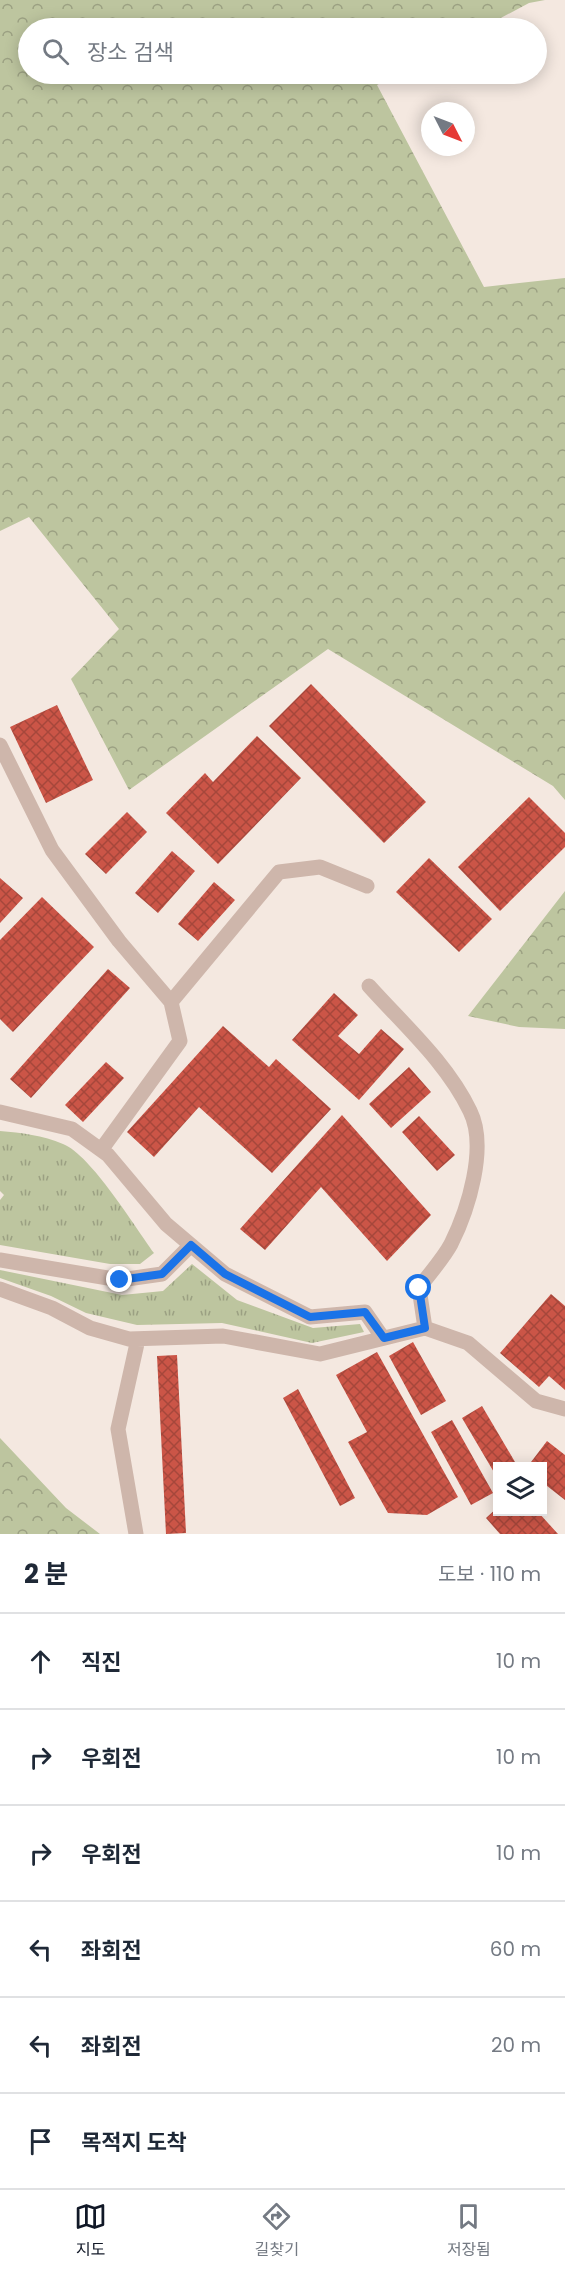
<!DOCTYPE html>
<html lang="ko">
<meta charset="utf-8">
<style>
:root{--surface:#fff;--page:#f6f6f7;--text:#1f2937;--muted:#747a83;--line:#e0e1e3;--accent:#111827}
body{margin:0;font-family:Poppins,"Noto Sans KR",sans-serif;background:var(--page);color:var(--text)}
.controls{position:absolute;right:18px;bottom:18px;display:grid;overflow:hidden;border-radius:0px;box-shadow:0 3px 15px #0003}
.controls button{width:54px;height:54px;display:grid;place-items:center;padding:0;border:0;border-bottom:2px solid var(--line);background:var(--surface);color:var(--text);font:30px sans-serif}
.compass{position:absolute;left:421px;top:102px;width:54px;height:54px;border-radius:50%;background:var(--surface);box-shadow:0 3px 15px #0003;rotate:132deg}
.stop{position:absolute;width:18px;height:18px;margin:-14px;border:4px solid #1a73e8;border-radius:50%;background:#fff}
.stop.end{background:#1a73e8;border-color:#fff;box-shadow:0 2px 6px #0008}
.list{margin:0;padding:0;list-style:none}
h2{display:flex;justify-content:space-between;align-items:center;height:78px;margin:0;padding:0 24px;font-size:26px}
h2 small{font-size:20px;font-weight:400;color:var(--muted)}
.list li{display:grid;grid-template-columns:39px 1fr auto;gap:18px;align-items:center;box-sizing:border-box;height:96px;padding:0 24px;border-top:2px solid var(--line)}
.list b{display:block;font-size:22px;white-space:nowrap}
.list em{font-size:20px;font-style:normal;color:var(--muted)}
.icon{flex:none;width:33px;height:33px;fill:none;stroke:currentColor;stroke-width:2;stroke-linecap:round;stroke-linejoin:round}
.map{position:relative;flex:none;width:565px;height:1534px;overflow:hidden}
.search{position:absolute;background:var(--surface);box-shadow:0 3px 15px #0003;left:18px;right:18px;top:18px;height:66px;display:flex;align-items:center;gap:15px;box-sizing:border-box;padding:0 21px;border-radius:33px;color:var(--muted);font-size:22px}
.sheet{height:654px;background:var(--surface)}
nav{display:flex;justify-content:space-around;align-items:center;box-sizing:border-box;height:84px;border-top:2px solid var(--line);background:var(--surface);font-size:16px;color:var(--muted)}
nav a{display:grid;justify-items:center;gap:3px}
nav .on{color:var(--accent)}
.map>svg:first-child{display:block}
.grass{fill:url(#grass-tufts)}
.forest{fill:url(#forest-crowns)}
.building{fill:url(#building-cross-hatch)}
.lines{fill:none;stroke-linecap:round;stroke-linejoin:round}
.minor{stroke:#ceb6ab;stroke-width:15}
.route{stroke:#1a73e8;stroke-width:8}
</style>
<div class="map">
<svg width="565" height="1534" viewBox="0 0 565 1534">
<defs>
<pattern id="grass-tufts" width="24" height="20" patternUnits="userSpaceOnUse" patternTransform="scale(1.5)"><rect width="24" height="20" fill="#bdc59f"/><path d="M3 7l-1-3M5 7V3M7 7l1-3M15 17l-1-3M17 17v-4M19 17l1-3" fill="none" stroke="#9ba082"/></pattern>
<pattern id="forest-crowns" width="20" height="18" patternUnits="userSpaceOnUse" patternTransform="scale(1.5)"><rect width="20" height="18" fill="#bdc59f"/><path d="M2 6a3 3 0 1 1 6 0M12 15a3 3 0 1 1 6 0" fill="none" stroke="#9ba082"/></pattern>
<pattern id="building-cross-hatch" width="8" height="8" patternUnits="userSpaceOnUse" patternTransform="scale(1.5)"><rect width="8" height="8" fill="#cb5547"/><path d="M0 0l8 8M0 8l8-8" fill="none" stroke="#a6473b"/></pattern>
</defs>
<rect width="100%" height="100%" fill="#f4e8e0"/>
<path class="grass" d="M0 1131C21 1133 43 1135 63 1144 91 1155 135 1227 154 1253L140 1264H110L0 1245V1200L4 1195 0 1191Z
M192 1264 237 1300 313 1328 360 1324 364 1332 312 1343 222 1323 137 1325 86 1313 51 1296 0 1278V1270L122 1295 163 1291Z"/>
<path class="forest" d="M0 0H545L529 3 482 28H28V74H397L377 85 484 287 565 278V800L553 786 328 649 129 790 71 679 119 629 29 517 0 531Z
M565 891V1029L519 1027 468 1016Z
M0 1438 66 1508 100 1534H0Z"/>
<path class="building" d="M311 684 426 802 384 843 269 726Z
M57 705 93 780 46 803 10 727Z
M257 736 301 778 218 864 166 813 205 773 213 782Z
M529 797 565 833V847L500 911 458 867Z
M127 812 147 832 106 874 85 854Z
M172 851 195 871 158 913 135 893Z
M429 858 492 919 459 952 396 892Z
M0 878 23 898 0 923Z
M214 882 235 900 198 941 178 924Z
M42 897 94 947 13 1032 0 1019V940Z
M108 969 130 988 31 1098 10 1079Z
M334 993 358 1015 338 1036 359 1054 381 1029 404 1049 359 1100 292 1040Z
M223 1026 269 1067 276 1059 331 1109 272 1173 199 1107 154 1157 127 1132Z
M106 1062 124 1078 83 1122 65 1105Z
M409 1067 431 1092 391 1128 369 1104Z
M342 1115 431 1215 387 1261 321 1187 265 1250 240 1229Z
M419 1116 455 1155 437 1171 402 1132Z
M551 1294 565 1306V1390L549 1376 539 1387 500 1353Z
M413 1342 446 1401 421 1415 389 1356Z
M377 1352 458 1497 427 1515 388 1513 348 1442 367 1432 336 1375Z
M177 1355 186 1533 166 1534 157 1356Z
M298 1389 355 1498 340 1506 283 1398Z
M482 1406 515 1462 507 1466H498L495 1474 462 1418Z
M452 1420 493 1493 471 1505 431 1432Z
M547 1441 565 1455V1500L542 1482V1466H528Z
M498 1507V1512H538L558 1534H500L486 1518Z"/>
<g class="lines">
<path class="minor" d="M0 745 52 850 119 941 171 1002 180 1041 101 1150
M369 986C404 1025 447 1063 470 1111 488 1147 468 1210 451 1244 443 1259 429 1274 419 1288L425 1328
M171 1002 279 872 320 867 367 886
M0 1112 72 1129 108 1155 166 1224 225 1274 310 1317 365 1312 383 1338
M0 1260 120 1280 162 1274 191 1245
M0 1289 52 1308 90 1328 129 1339 223 1336 320 1354 425 1328 468 1343 536 1401 565 1409
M136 1534 118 1429 138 1339"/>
</g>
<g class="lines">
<path class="route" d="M120 1280 162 1274 191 1245 225 1274 310 1317 365 1312 384 1338 425 1328 419 1288"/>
</g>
</svg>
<div class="controls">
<button><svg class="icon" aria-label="layers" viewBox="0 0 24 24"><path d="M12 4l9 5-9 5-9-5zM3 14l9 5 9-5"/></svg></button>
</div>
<svg class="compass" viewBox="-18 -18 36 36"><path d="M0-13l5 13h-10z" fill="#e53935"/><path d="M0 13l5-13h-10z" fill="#747a83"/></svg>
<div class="stop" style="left:419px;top:1288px"></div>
<div class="stop end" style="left:120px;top:1280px"></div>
<div class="search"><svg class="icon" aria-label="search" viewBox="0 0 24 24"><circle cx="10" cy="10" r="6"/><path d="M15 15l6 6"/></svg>장소 검색</div>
</div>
<section class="sheet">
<h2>2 분<small>도보 · 110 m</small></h2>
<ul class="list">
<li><svg class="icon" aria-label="ahead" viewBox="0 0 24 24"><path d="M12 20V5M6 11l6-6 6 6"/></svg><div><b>직진</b></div><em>10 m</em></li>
<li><svg class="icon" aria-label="right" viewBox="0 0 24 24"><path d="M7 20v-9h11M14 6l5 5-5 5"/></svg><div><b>우회전</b></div><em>10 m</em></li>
<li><svg class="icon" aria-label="right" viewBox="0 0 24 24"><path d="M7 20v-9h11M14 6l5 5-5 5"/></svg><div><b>우회전</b></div><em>10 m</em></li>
<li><svg class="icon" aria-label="left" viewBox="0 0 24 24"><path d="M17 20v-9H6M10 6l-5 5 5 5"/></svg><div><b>좌회전</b></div><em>60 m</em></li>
<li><svg class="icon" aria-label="left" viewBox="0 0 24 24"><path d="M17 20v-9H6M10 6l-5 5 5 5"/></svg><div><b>좌회전</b></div><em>20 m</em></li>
<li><svg class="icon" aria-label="arrive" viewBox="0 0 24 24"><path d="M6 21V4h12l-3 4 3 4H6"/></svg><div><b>목적지 도착</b></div></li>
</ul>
</section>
<nav>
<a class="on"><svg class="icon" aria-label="map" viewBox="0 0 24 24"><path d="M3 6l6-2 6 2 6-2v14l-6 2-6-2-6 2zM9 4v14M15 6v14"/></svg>지도</a>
<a><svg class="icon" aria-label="directions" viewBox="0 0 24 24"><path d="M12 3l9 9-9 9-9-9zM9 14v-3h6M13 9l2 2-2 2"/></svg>길찾기</a>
<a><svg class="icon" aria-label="saved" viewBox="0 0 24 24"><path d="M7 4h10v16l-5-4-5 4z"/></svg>저장됨</a>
</nav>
